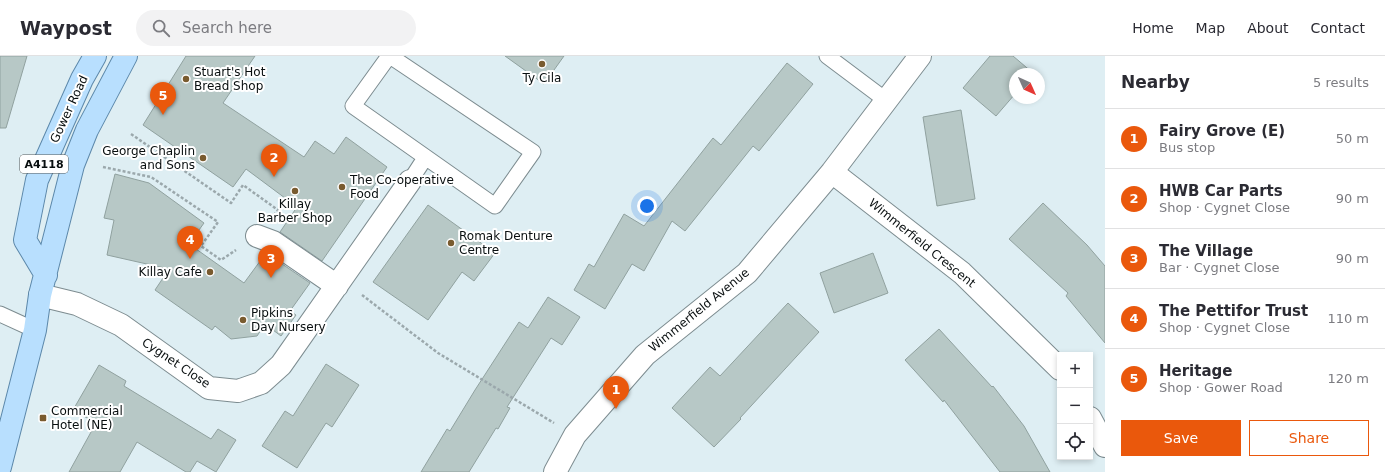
<!DOCTYPE html>
<meta charset="utf-8">
<style>
:root{--surface:#fff;--page:#f2f2f3;--text:#2b2b33;--muted:#7c7c81;--line:#e1e1e2;--accent:#ea580c}
body{margin:0;font-family:"DejaVu Sans",sans-serif;background:var(--page);color:var(--text)}
.controls{position:absolute;right:12px;bottom:12px;display:grid;overflow:hidden;border-radius:0px;box-shadow:0 2px 6px #0003}
.controls button{width:36px;height:36px;display:grid;place-items:center;padding:0;border:0;border-bottom:1px solid var(--line);background:var(--surface);color:var(--text);font:20px sans-serif}
.compass{position:absolute;left:1009px;top:12px;width:36px;height:36px;border-radius:50%;background:var(--surface);box-shadow:0 2px 6px #0003;rotate:135deg}
.you{position:absolute;left:647px;top:150px;width:14px;height:14px;margin:-10px;border:3px solid #fff;border-radius:50%;background:#1a73e8;box-shadow:0 0 0 6px #1a73e833}
.badge{display:grid;place-items:center;width:26px;height:26px;border-radius:50%;background:var(--accent);color:#fff;font-size:13px;font-weight:700}
.pin{position:absolute;translate:-50% -33px;filter:drop-shadow(0 1px 2px #0008)}
.pin::after{content:'';position:absolute;top:21px;width:14px;height:12px;background:inherit;clip-path:polygon(0 0,100% 0,50% 100%)}
.list{margin:0;padding:0;list-style:none}
h2{display:flex;justify-content:space-between;align-items:center;height:52px;margin:0;padding:0 16px;font-size:17px}
h2 small{font-size:13px;font-weight:400;color:var(--muted)}
.list li{display:grid;grid-template-columns:26px 1fr auto;gap:12px;align-items:center;box-sizing:border-box;height:60px;padding:0 16px;border-top:1px solid var(--line)}
.list b{display:block;font-size:15px;white-space:nowrap}
.list p{margin:0;font-size:13px;white-space:nowrap;color:var(--muted)}
.list em{font-size:13px;font-style:normal;color:var(--muted)}
.actions{display:flex;gap:8px;padding:12px 16px}
.actions a{flex:1;padding:9px 0;border:1px solid var(--accent);border-radius:0px;text-align:center;font-size:14px;color:var(--accent)}
.actions .main{background:var(--accent);color:#fff}
.icon{flex:none;width:22px;height:22px;fill:none;stroke:currentColor;stroke-width:2;stroke-linecap:round;stroke-linejoin:round}
.map{position:relative;flex:none;width:1105px;height:416px;overflow:hidden}
header{display:flex;align-items:center;gap:24px;box-sizing:border-box;height:56px;padding:0 20px;background:var(--surface);border-bottom:1px solid var(--line)}
header strong{font-size:19px}
nav{display:flex;gap:22px;margin-inline-start:auto;font-size:14px}
.search{width:280px;height:36px;background:var(--page);display:flex;align-items:center;gap:10px;box-sizing:border-box;padding:0 14px;border-radius:22px;color:var(--muted);font-size:15px}
main{display:flex}
aside{flex:1;background:var(--surface)}
.map>svg:first-child{display:block}
.building{fill:#b7c8c6;stroke:#90a19f}
.lines{fill:none;stroke-linecap:round;stroke-linejoin:round}
.lane-casing{stroke:#7d8c90;stroke-width:17}
.street-casing{stroke:#7d8c90;stroke-width:24}
.primary-casing{stroke:#5c88aa;stroke-width:24}
.path{stroke:#9ba8ac;stroke-width:2.5;stroke-dasharray:3 2;stroke-linecap:butt}
.lane{stroke:#fff;stroke-width:15}
.street{stroke:#fff;stroke-width:22}
.primary{stroke:#b8dffe;stroke-width:22}
.poi-dot{fill:#795b2f;stroke:#fff;stroke-width:1.5}
.labels{text-anchor:middle;stroke-width:4;stroke-linejoin:round;paint-order:stroke}
.shield{fill:#fff;stroke:#525657;stroke-width:1}
.shield-label{font-size:11px;font-weight:bold;fill:#080e0f}
.poi-label{font-size:12px;fill:#080e0f;stroke:#fff;text-anchor:start}
.street-label{font-size:12px;fill:#080e0f;stroke:#fff}
</style>
<header>
<strong>Waypost</strong>
<div class="search"><svg class="icon" aria-label="search" viewBox="0 0 24 24"><circle cx="10" cy="10" r="6"/><path d="M15 15l6 6"/></svg>Search here</div>
<nav><a>Home</a><a>Map</a><a>About</a><a>Contact</a></nav>
</header>
<main>
<div class="map">
<svg width="1105" height="416" viewBox="0 0 1105 416">
<rect width="100%" height="100%" fill="#deeef3"/>
<path class="building" d="M0 0H27L6 72H0Z
M186 0H255L223 47 304 101 315 85 334 98 346 81 387 111 322 205 280 176 297 151 246 113 233 131 143 69Z
M505 0H564L544 28Z
M990 0H1013L1033 17 1032 18H1015V38L996 60 963 32Z
M787 7 813 28 759 95 753 90 685 175 672 165 644 215 632 208 605 253 574 234 589 208 594 211 624 158 644 170 713 82 721 89Z
M961 54 975 143 937 150 923 61Z
M115 118 149 127 204 167 189 188 244 227 266 197 310 227 290 255 296 259 281 280 265 268 257 280 231 283 215 270 212 274 155 234 169 213 107 199 114 164 104 162Z
M1043 147 1087 189 1105 210V287L1066 240 1068 237 1009 183Z
M428 149 495 197 474 225 462 216 428 264 373 226Z
M873 197 888 237 834 257 820 217Z
M548 241 580 261 562 289 551 282 507 351 510 352 498 373 496 372 469 416H421L447 373 450 375 475 334 519 266 528 272Z
M788 247 819 276 740 362 741 363 714 391 672 352 710 311 720 320Z
M939 273 992 331 993 330 1024 370 1050 416H1000L944 344 943 346 905 304Z
M326 308 359 329 332 371 326 367 297 412 262 390 285 355 293 360Z
M99 309 126 325 124 330 211 383 218 373 236 384 216 416 197 405 190 416H186L137 386 120 416H69L96 367 73 354Z"/>
<g class="lines">
<g class="lane-casing">
<path id="lane" d="M389 0 353 50 495 150 533 96 390 0
M827 0 887 45
M410 125 425 102
M0 258 35 274"/>
</g>
<g class="street-casing">
<path id="street" d="M832 116 962 217 1060 313
M257 180 273 186 337 230
M40 239 77 248 121 269 209 332 238 335 261 327 281 309 410 125
M1090 362 1105 390
M555 416 575 379 645 299 747 217 832 116 920 0"/>
</g>
<g class="primary-casing">
<path id="primary" d="M46 219 25 184 37 124 82 23 95 0
M0 411 35 274 40 239 73 109 87 74 126 0"/>
</g>
<path class="path" d="M131 78 231 147 243 129 278 154 273 160
M103 111 151 121 218 166 201 190 221 204 236 194
M362 239 438 297 554 367"/>
<use href="#lane" class="lane"/>
<use href="#street" class="street"/>
<use href="#primary" class="primary"/>
</g>
<g class="poi-dot">
<circle cx="542" cy="8" r="4"/>
<circle cx="186" cy="23" r="4"/>
<circle cx="203" cy="102" r="4"/>
<circle cx="342" cy="131" r="4"/>
<circle cx="295" cy="135" r="4"/>
<circle cx="451" cy="187" r="4"/>
<circle cx="210" cy="216" r="4"/>
<circle cx="243" cy="264" r="4"/>
<rect x="39" y="358" width="8" height="8" rx="2"/>
</g>
<g class="labels">
<rect class="shield" x="20" y="99" width="48" height="18" rx="3"/>
<g class="shield-label">
<text x="44" y="112">A4118</text>
</g>
<g class="poi-label">
<text x="194" y="20">Stuart's Hot<tspan x="194" dy="14">Bread Shop</tspan></text>
<text x="542" y="26" text-anchor="middle">Ty Cila</text>
<text x="195" y="99" text-anchor="end">George Chaplin<tspan x="195" dy="14">and Sons</tspan></text>
<text x="350" y="128">The Co-operative<tspan x="350" dy="14">Food</tspan></text>
<text x="295" y="152" text-anchor="middle">Killay<tspan x="295" dy="14">Barber Shop</tspan></text>
<text x="459" y="184">Romak Denture<tspan x="459" dy="14">Centre</tspan></text>
<text x="202" y="220" text-anchor="end">Killay Cafe</text>
<text x="251" y="261">Pipkins<tspan x="251" dy="14">Day Nursery</tspan></text>
<text x="51" y="359">Commercial<tspan x="51" dy="14">Hotel (NE)</tspan></text>
</g>
<g class="street-label">
<text transform="translate(69 53) rotate(-65)" y="4">Gower Road</text>
<text transform="translate(922 187) rotate(39)" y="4">Wimmerfield Crescent</text>
<text transform="translate(699 254) rotate(-39)" y="4">Wimmerfield Avenue</text>
<text transform="translate(176 307) rotate(34)" y="4">Cygnet Close</text>
</g>
</g>
</svg>
<div class="controls">
<button>+</button>
<button>−</button>
<button><svg class="icon" aria-label="locate" viewBox="0 0 24 24"><circle cx="12" cy="12" r="6"/><path d="M12 2v4M12 18v4M2 12h4M18 12h4"/></svg></button>
</div>
<svg class="compass" viewBox="-18 -18 36 36"><path d="M0-13l5 13h-10z" fill="#e53935"/><path d="M0 13l5-13h-10z" fill="#7c7c81"/></svg>
<div class="you"></div>
<div class="pin badge" style="left:616px;top:353px">1</div>
<div class="pin badge" style="left:274px;top:121px">2</div>
<div class="pin badge" style="left:271px;top:222px">3</div>
<div class="pin badge" style="left:190px;top:203px">4</div>
<div class="pin badge" style="left:163px;top:59px">5</div>
</div>
<aside>
<h2>Nearby<small>5 results</small></h2>
<ul class="list">
<li><span class="badge">1</span><div><b>Fairy Grove (E)</b><p>Bus stop</p></div><em>50 m</em></li>
<li><span class="badge">2</span><div><b>HWB Car Parts</b><p>Shop · Cygnet Close</p></div><em>90 m</em></li>
<li><span class="badge">3</span><div><b>The Village</b><p>Bar · Cygnet Close</p></div><em>90 m</em></li>
<li><span class="badge">4</span><div><b>The Pettifor Trust</b><p>Shop · Cygnet Close</p></div><em>110 m</em></li>
<li><span class="badge">5</span><div><b>Heritage</b><p>Shop · Gower Road</p></div><em>120 m</em></li>
</ul>
<div class="actions"><a class="main">Save</a><a>Share</a></div>
</aside>
</main>
